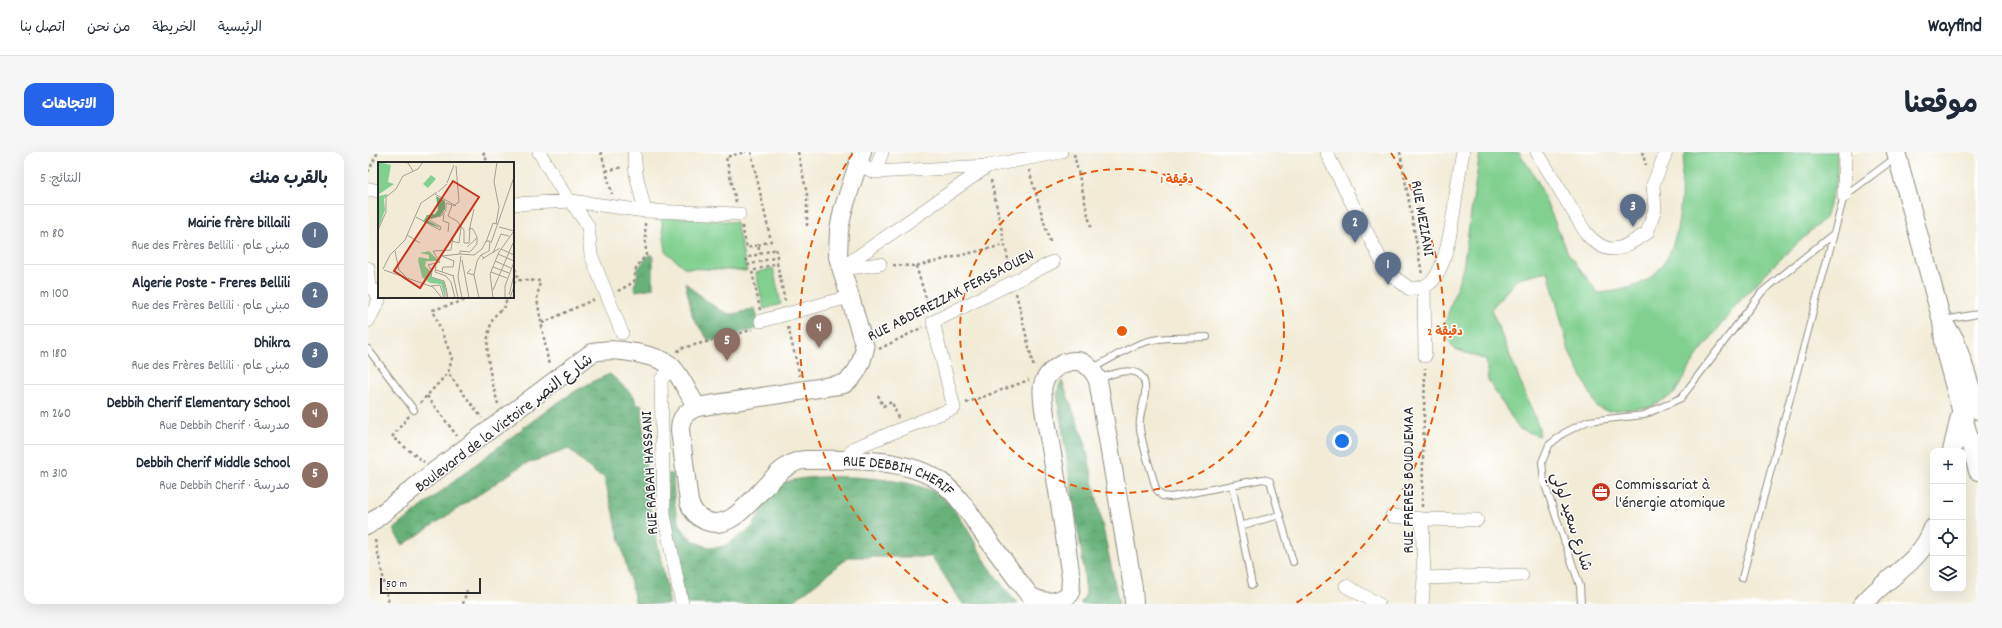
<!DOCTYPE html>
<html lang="ar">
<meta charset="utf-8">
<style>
:root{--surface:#fff;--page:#f6f6f7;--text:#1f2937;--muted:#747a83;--line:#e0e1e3;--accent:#2563eb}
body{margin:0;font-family:Dekko,"Playpen Sans Arabic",sans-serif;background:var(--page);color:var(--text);direction:rtl}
.controls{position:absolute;right:12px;bottom:12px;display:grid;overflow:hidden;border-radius:8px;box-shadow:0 4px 16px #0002}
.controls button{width:36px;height:36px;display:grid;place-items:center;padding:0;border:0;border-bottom:1px solid var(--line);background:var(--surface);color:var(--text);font:20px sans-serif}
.scale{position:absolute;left:12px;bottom:10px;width:101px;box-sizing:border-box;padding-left:4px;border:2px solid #2b2b2b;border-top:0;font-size:11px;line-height:14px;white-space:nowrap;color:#2b2b2b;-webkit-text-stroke:3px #fff;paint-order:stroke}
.you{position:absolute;left:974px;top:289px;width:14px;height:14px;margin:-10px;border:3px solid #fff;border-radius:50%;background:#1a73e8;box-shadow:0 0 0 6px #1a73e833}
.badge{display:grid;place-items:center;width:26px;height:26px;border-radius:50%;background:var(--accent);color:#fff;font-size:13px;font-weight:700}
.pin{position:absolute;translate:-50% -33px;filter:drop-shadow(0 1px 2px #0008)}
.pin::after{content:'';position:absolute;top:21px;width:14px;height:12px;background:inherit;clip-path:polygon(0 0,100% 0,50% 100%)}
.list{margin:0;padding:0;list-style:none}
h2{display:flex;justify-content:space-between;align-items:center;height:52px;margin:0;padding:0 16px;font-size:17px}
h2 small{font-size:13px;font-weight:400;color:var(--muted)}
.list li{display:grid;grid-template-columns:26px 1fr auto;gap:12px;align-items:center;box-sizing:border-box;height:60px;padding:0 16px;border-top:1px solid var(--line)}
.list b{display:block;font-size:15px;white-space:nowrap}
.list p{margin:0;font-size:13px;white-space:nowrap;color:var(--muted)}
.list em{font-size:13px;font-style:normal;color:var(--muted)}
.icon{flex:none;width:22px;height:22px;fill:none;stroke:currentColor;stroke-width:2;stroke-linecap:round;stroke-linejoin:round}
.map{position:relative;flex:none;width:1610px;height:452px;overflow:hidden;direction:ltr;border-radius:12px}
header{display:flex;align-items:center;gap:24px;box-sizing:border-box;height:56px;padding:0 20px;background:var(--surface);border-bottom:1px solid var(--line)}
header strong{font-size:19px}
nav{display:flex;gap:22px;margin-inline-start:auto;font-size:14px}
.intro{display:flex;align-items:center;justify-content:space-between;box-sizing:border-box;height:96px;padding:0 24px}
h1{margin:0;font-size:28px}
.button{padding:10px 18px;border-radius:12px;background:var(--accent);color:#fff;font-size:14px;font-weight:700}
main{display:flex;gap:24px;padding:0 24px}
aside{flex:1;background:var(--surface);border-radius:12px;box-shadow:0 4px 16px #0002}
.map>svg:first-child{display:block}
.forest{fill:url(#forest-crowns);stroke:#4a6e52}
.park{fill:#81d090;stroke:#567e5e}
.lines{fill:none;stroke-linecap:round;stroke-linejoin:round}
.lane-casing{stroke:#8e8c81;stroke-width:8}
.street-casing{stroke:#8e8c81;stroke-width:14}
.secondary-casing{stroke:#8e8c81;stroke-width:20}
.path{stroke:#8e8c81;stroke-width:2.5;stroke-dasharray:3 3;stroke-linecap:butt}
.lane{stroke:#fff;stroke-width:6}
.street{stroke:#fff;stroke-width:13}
.secondary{stroke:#fff;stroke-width:18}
.ring{fill:none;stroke:#e8590c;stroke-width:2;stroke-dasharray:7 5}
.labels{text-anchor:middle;stroke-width:3;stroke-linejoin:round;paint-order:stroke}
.street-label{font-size:16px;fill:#2b2b2b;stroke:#fff}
.poi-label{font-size:16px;fill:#2b2b2b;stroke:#fff;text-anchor:start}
.inset-road{fill:none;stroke:#a29f92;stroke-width:1}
.view{fill:#c8321e;fill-opacity:0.15;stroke:#c8321e;stroke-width:2}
.inset-edge{fill:none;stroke:#2b2b2b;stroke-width:2}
.centre{fill:#e8590c;stroke:#fff;stroke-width:2}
.ring-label{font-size:12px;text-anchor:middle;font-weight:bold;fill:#e8590c;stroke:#fff;stroke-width:3;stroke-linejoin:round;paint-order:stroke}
</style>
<header>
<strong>Wayfind</strong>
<nav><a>الرئيسية</a><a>الخريطة</a><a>من نحن</a><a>اتصل بنا</a></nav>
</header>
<div class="intro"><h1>موقعنا</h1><a class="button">الاتجاهات</a></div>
<main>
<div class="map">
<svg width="1610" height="452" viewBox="0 0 1610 452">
<defs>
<pattern id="forest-crowns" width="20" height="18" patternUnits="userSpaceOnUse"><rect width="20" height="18" fill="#68b27a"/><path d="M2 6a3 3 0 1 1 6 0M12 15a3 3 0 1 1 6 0" fill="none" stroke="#569164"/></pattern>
</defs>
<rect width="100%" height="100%" fill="#fff"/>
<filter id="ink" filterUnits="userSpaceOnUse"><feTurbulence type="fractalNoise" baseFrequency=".025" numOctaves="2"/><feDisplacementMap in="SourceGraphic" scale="8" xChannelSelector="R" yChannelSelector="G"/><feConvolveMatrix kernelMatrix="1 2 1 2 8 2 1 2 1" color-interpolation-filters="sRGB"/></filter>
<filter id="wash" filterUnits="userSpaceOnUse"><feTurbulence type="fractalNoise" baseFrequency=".012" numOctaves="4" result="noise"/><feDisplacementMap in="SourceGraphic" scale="16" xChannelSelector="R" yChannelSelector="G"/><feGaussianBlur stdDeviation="0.9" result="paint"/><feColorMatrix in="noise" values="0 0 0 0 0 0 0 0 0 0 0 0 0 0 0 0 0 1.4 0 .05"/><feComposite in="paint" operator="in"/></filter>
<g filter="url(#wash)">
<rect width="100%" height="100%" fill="#f2ecd7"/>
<path class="forest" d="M280 103H285V136L268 139 266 133 268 130 270 117Z
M317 130C325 138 351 161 363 162 370 162 380 158 387 156L392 176 341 189 325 166Z
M242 222 266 244 268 253H274L279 340 302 452H268L236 325 227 321 201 297 155 313 35 393 25 378C66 345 107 312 150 280 179 258 208 235 242 222Z
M694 229 717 290 751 452H712L718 442 714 404 689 243 691 234Z
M300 322H305C307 348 303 377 330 391 348 400 356 395 372 384 375 381 381 379 384 375 395 361 399 337 418 330 447 320 534 325 562 338 592 352 604 390 622 416 630 428 640 441 650 452H595L564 405H481L422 452H318L300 362Z"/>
<path class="park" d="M1112 0H1151L1169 28 1200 101 1230 141C1292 137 1308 107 1313 48 1314 31 1312 16 1318 0H1469V28L1457 66 1404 115 1369 152 1329 204 1306 242 1282 255 1240 259 1229 255 1201 199 1180 119 1150 126 1123 157 1171 276V284L1151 277 1120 228 1118 208 1087 197 1074 180 1095 116Z
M293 64 368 70 379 119 317 116 298 100Z
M405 116 413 152 396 157 388 121Z"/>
</g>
<g filter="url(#ink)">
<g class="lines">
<g class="lane-casing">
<path id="lane" d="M1576 168 1610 162
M0 197 46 258
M724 216C741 209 756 197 774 191 794 184 818 186 839 185
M731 227C748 220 780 209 777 241 776 253 770 265 772 277 775 297 783 317 788 337L794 344 803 345 895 327 902 329 925 410
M864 333 884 433
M872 374 912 363
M1374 426 1476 44 1527 6
M1213 452 1212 434 1176 330 1174 310 1181 293 1196 281 1220 269 1276 263 1313 246 1394 140 1465 82"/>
</g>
<g class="street-casing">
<path id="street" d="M171 0 198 45 203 49 220 74 223 103 254 181
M266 0 268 22 277 59
M958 0 1019 120 1042 137C1051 136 1060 135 1066 127 1084 104 1088 31 1095 0
M1169 0 1218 81C1241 107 1253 97 1279 81L1287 57 1285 33 1298 0
M489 12 507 20 620 14 693 0
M507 20 514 0
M0 37 11 39
M1476 44 1477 0
M145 52 203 49 277 59 371 62
M0 116 2 136 8 139 11 148 0 169
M472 117 620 14
M474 117 512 112
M1056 135 1057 204
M393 169 481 145
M304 215 293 228 296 362 314 452
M476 309 486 296 586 256 565 170 685 110
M1024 364 1054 367 1109 368
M1056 426 1154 423
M978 434 1010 452
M1054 452 1056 426 1054 367"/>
</g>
<g class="secondary-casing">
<g id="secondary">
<path id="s1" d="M494 0 475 58 471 78 470 105 497 196C493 212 490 222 476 232L329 255C318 260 312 265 312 278L321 350C324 359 329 365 338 369 374 384 402 309 437 308 478 307 544 305 577 333 592 346 602 362 613 378 629 400 645 422 662 444 676 452 689 452 702 442L703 426C697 385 691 343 684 302 682 288 672 245 675 233 678 220 696 208 708 209 718 209 726 220 730 228L765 436 766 452"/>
<path d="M1528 0 1574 169 1577 199 1610 319"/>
<path d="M1574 169 1587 188 1610 258"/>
<path d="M1584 299 1593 260"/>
<path d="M0 373 67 319 221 203C224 201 229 199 232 199 249 196 292 203 304 215 314 226 321 243 329 255"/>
<path d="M1495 452C1518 425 1553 411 1565 376"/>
</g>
</g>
<path class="path" d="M115 0 120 11
M233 0 244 42
M383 0 403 89 390 93
M430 0 439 42V77
M1032 0 1054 122
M1274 0 1278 13
M706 2 723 76
M661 18 682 90
M238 19 255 15
M0 20 10 0
M623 28 642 117
M368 50 358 5 378 0
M374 74 379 96 390 93 392 102
M408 97 409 105 380 113 378 106Z
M145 111 151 128 172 129 169 147 181 214
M525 113 548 114 636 93
M548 114 562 159
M145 131 151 128
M250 139 266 130 268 116 278 103 277 71
M648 141 666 216
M91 145 93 150
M108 145 65 158 84 206 80 221 114 266
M392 158 384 119 409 111 417 149
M174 171 227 147
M420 175 432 224
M511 197 555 175
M310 200 311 197 384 178
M510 243 515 254 524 250 530 266
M59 244 89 284
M52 251 80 221
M598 251 661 228
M130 252C123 226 113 193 125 167 127 162 134 157 138 154V145
M41 264 24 285 56 310
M1054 355 1057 216
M7 388 21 452
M95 452 99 438"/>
<use href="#lane" class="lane"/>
<use href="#street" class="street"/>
<use href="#secondary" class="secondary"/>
</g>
</g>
<g class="ring">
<circle cx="754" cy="179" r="162"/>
<path d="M580 451A323 323 0 0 1 485 1M1023 1A323 323 0 0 1 928 451"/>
</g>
<defs>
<g id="office-disc" transform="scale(1)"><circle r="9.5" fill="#c8321e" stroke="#fff"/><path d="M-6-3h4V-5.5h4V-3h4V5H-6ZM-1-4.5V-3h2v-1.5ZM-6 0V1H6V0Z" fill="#fff"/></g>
</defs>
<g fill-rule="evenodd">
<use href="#office-disc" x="1233" y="340"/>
</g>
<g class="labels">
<g class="street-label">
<text transform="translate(1056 66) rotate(80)" y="6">RUE MEZIANI</text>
<text transform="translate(582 142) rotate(-27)" y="6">RUE ABDEREZZAK FERSSAOUEN</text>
<text transform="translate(135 270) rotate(-37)" y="6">Boulevard de la Victoire شارع النصر</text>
<text transform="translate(280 321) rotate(-93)" y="6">RUE RABAH HASSANI</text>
<text dy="6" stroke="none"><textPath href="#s1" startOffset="743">RUE DEBBIH CHERIF</textPath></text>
<text transform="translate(1039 328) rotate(-90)" y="6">RUE FRERES BOUDJEMAA</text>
<text transform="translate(1205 369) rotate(72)" y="6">شارع سعيد لولي</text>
</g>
<g class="poi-label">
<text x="1247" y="337">Commissariat à<tspan x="1247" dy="18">l'énergie atomique</tspan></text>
</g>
</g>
<g transform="translate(10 10)">
<rect width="136" height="136" fill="#f2ecd7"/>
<path d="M58 34 67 39V47L62 54 49 58 63 66 45 60 49 53 57 52 60 48Z" fill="#68b27a"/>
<path d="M0 0 13 3 10 20 16 22 0 33Z" fill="#81d090"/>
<path d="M53 13 58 17 50 26 45 22ZM10 32 6 37 7 48 0 68V34ZM51 89 61 99H48L47 104 53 110V115L67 120V136L63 122 52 121 44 115 40 98 41 95 51 97V93L42 91Z" fill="#81d090"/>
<path class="inset-road" d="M25 0 30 1 35 9M69 21 76 3M60 30 69 22M57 32 78 44M136 32V63M75 44 81 40 78 4M66 51 65 59 71 61 70 70M38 55 62 68 63 65 50 57 63 54 68 48V41L74 43 70 54 79 59 86 68V81H91L92 66 95 67 99 75V82L92 90 82 89V92L96 93 104 87 108 79H112L111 89 103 93M118 62 121 45 116 20 119 0M121 65 136 69M0 68 8 50V35L18 27 25 14 40 7 45 0M91 69 96 47M29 73 42 81M74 79 81 81 83 65M108 80 115 61 119 62M113 81 136 15M89 85 99 76M123 87 136 93M17 89 21 108 28 115M115 91 123 72 131 74M120 92 136 99M83 94 80 115 84 136M104 97 122 86M84 98 91 136M117 99 133 106M58 104 57 110 68 114 73 120 77 136M115 105 131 111M5 107 12 93 27 78 43 41 59 30M93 107 89 111 96 113M6 108 55 125 64 136M58 108 76 114M64 110 65 105H75L76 99 64 94 82 92M113 110 129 116M75 113 80 136M53 124 62 123 66 136M68 126 66 119 53 115 54 109 50 103 62 100 55 89 73 88 75 75 82 62M115 128 135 81M131 133 136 113M68 136V126L70 136M101 136 96 113 99 99 103 93 106 96M115 136 112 112 121 90 136 69M127 136V124L136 100M132 136 136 124"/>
<path class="view" d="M75 19 101 35 42 126 16 109Z"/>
<rect width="136" height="136" class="inset-edge"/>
</g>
<circle cx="754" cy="179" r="6" class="centre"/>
<g class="ring-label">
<text x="809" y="31">1 دقيقة</text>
<text x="1077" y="183">2 دقيقة</text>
</g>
</svg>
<div class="controls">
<button>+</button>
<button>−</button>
<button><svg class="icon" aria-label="locate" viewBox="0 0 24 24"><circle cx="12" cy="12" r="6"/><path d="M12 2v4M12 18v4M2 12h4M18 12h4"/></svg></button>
<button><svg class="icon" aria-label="layers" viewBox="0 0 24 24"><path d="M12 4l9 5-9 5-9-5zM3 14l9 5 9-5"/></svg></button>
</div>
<div class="scale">50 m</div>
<div class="you"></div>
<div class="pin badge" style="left:1020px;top:133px;background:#5c6f8a">1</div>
<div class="pin badge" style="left:987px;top:91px;background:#5c6f8a">2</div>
<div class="pin badge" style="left:1265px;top:75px;background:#5c6f8a">3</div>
<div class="pin badge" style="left:451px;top:196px;background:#8d6e63">4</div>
<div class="pin badge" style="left:359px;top:209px;background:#8d6e63">5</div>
</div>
<aside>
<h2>بالقرب منك<small>النتائج: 5</small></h2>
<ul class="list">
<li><span class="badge" style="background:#5c6f8a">1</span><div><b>Mairie frère billaili</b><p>مبنى عام · Rue des Frères Bellili</p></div><em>80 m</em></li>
<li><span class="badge" style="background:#5c6f8a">2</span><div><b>Algerie Poste - Freres Bellili</b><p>مبنى عام · Rue des Frères Bellili</p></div><em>100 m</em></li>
<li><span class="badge" style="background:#5c6f8a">3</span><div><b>Dhikra</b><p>مبنى عام · Rue des Frères Bellili</p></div><em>180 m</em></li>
<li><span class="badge" style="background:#8d6e63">4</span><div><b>Debbih Cherif Elementary School</b><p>مدرسة · Rue Debbih Cherif</p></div><em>260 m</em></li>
<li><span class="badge" style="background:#8d6e63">5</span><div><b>Debbih Cherif Middle School</b><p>مدرسة · Rue Debbih Cherif</p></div><em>310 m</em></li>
</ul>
</aside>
</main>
